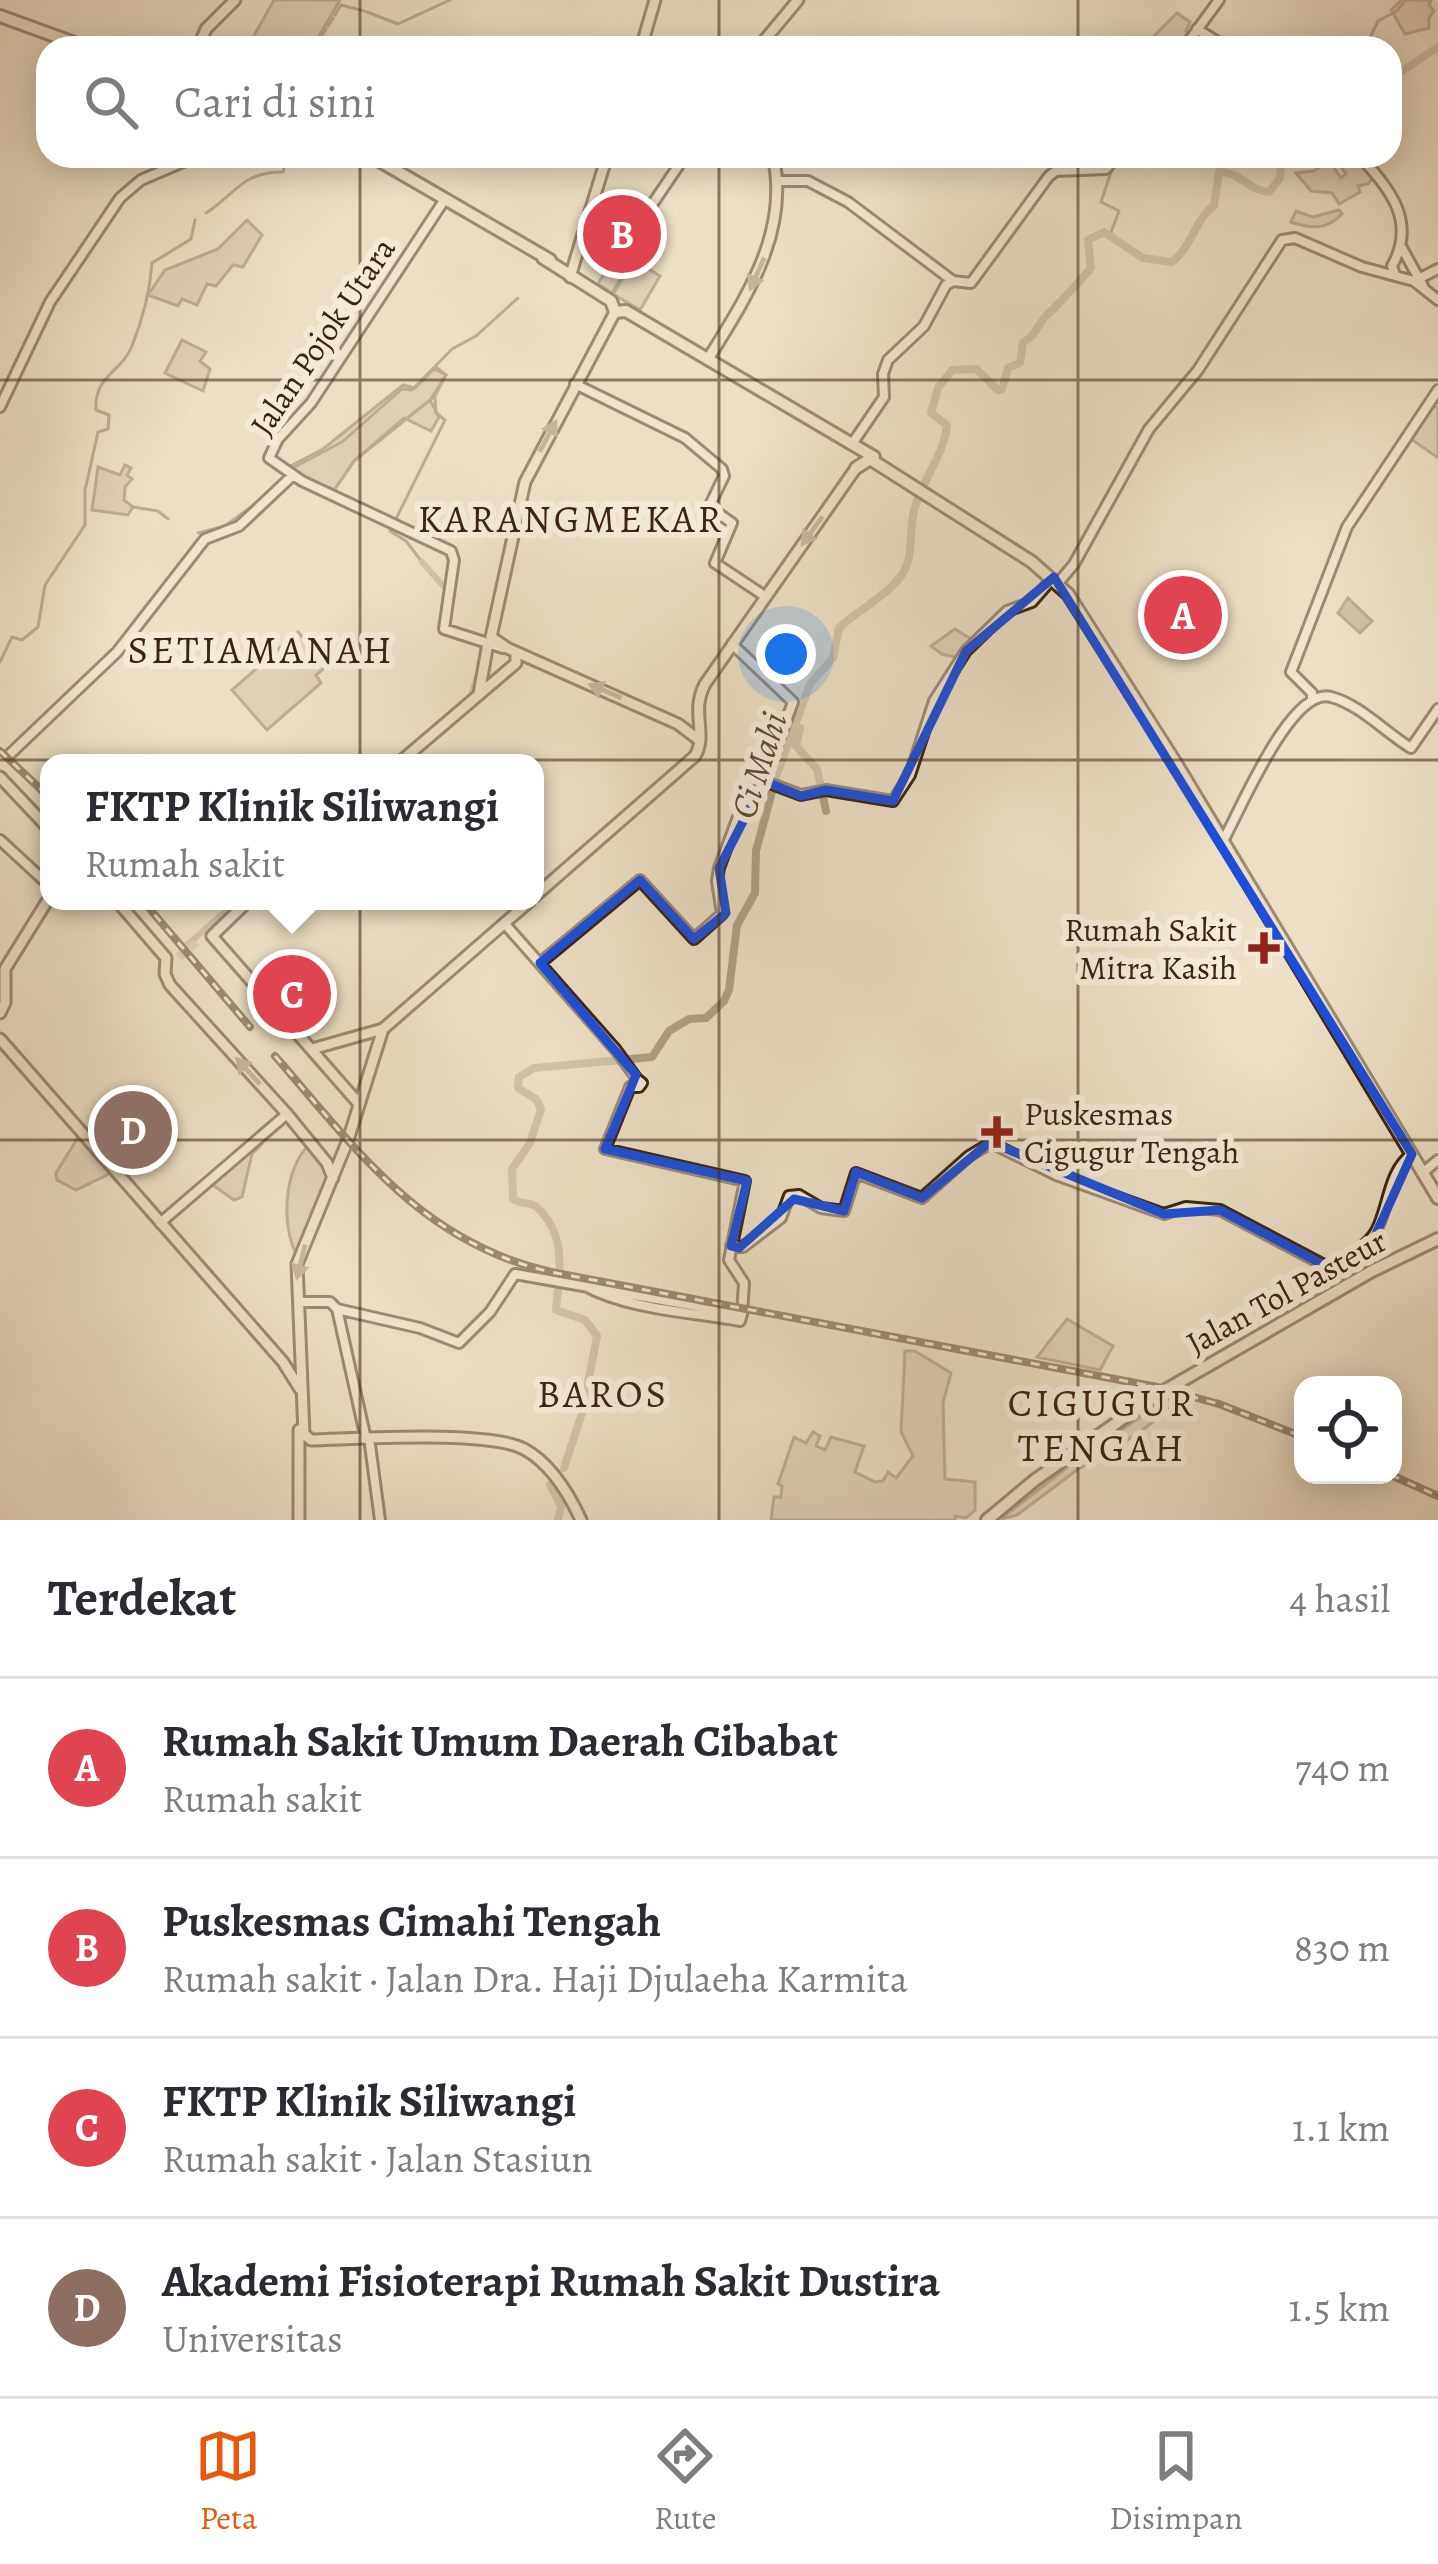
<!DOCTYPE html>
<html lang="id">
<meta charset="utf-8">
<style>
:root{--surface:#fff;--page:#f2f2f3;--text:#2b2b33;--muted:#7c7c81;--line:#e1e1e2;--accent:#ea580c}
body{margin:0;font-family:Alegreya,serif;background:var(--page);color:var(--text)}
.controls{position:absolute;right:36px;bottom:36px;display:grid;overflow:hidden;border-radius:24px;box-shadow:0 6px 30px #0003}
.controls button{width:108px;height:108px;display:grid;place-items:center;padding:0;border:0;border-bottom:3px solid var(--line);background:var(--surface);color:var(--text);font:60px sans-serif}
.you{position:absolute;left:786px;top:654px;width:42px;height:42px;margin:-30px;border:9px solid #fff;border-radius:50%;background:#1a73e8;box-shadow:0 0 0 18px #1a73e833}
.badge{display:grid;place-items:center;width:78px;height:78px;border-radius:50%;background:var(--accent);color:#fff;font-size:39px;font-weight:700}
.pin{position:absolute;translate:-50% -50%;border:6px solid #fff;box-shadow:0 3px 12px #0006}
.popup{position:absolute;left:40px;top:754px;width:504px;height:156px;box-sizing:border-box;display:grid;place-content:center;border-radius:24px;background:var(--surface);filter:drop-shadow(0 3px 9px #0005);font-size:39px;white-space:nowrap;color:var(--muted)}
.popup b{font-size:45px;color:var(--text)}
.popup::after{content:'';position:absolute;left:50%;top:100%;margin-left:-24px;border:24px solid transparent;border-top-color:var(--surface)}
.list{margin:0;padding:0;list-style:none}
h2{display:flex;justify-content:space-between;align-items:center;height:156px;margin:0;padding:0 48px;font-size:51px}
h2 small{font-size:39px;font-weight:400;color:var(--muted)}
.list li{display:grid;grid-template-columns:78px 1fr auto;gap:36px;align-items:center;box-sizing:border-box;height:180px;padding:0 48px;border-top:3px solid var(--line)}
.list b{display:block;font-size:45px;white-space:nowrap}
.list p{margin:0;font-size:39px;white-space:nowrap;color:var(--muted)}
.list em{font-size:39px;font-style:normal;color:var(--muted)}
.icon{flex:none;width:66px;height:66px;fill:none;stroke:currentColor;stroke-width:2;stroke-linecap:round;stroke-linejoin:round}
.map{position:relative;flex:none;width:1438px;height:1520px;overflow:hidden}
.search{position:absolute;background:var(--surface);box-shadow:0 6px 30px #0003;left:36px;right:36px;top:36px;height:132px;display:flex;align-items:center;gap:30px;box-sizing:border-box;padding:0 42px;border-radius:36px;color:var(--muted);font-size:45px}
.sheet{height:876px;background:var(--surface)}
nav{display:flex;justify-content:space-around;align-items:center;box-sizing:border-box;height:168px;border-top:3px solid var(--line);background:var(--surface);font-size:33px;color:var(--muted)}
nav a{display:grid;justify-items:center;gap:6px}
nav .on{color:var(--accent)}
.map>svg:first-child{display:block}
.green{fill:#cebfa6;stroke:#85725a;stroke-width:3}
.water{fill:#b0a087;stroke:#826f57;stroke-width:3}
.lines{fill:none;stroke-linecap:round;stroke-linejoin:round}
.stream{stroke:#826f57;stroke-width:3}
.canal{stroke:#b0a087;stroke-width:6}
.river{stroke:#b0a087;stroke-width:8}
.primary-tunnel{stroke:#c9baa1;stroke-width:9;stroke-dasharray:9 4.5;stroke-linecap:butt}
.secondary-casing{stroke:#3c250f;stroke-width:14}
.primary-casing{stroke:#3c250f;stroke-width:15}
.highway-casing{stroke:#3c250f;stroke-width:16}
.secondary{stroke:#f3ead9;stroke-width:8}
.primary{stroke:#ecdfc5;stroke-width:9}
.highway{stroke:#ecdfc5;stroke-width:10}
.rail-casing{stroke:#3c250f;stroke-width:8}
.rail{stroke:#f3ead9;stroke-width:3;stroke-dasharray:9;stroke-linecap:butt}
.highway-bridge-casing{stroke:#3c250f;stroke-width:16;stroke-linecap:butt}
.highway-bridge{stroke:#ecdfc5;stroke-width:10}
.oneway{fill:#94826a}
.marked{fill:none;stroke:#1d4ed8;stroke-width:9;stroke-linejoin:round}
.grid{fill:none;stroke:#3c250f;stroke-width:3;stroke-opacity:0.55}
.poi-dot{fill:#8f2418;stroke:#f3ead9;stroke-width:4.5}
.labels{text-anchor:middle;stroke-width:12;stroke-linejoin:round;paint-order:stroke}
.street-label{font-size:33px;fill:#3c250f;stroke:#f3ead9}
.poi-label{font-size:33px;fill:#3c250f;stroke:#f3ead9;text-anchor:end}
.water-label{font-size:36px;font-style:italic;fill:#5f4a33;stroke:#f3ead9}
.quarter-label{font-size:39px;letter-spacing:3px;fill:#3c250f;stroke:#f3ead9}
</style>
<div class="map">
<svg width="1438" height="1520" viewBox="0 0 1438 1520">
<rect width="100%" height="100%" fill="#ecdfc5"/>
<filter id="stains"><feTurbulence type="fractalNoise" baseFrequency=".00167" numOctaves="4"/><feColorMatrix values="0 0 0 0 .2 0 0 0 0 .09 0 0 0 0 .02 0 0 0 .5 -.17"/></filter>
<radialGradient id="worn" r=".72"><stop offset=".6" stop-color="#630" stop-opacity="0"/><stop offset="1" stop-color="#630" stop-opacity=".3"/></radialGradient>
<path class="green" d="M274 0H340L312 48H247Z
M1402 0H1431L1429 5 1434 11 1429 18V28L1405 34 1391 10Z
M1177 13 1190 22 1186 31 1189 35 1180 39 1179 48H1165L1153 37Z
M1333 156H1355L1374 176 1368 184 1358 186 1360 192 1339 204 1332 193 1311 191 1296 173 1313 171 1330 162 1341 178 1346 174Z
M1339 210 1342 214C1327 230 1311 229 1291 222L1296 211 1313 217Z
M247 220 262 235 243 267 233 265 216 286 207 284 197 305 182 299 178 306 148 295 165 270 218 249Z
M618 251 632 259 612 293 598 284Z
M634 260 660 276 640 310 613 294Z
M182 340 206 352 200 361 210 369 203 391 165 373Z
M434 369 446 375 430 400 439 417 431 431 404 418 354 461 333 492 285 469 323 449 403 385 415 388Z
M1431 404 1438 408V458L1410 438Z
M125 465 131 468 127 475 132 479 125 487 124 500 133 507 128 515 92 510 98 467 120 475Z
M955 629 974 641 960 658 942 654 931 646Z
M298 632 328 665 316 675 321 683 267 730 232 690Z
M80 1134 113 1172 76 1190 57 1180 56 1173Z
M258 1141 262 1144 252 1154 242 1197 234 1200 210 1183Z
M309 1145 330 1171 298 1257C280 1228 284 1168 309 1145Z
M1067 1319 1113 1346 1100 1370 1037 1357Z
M905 1351H915L951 1373 943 1403 945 1479 975 1482V1510L966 1518 955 1516V1520H771L774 1497H781L782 1486 778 1484 794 1437 806 1443 813 1432 820 1436 816 1446 825 1450 831 1437 864 1446 855 1472 875 1482 883 1481 888 1472 896 1478 913 1456 901 1432Z
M1167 1399 1177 1402 1139 1433 1077 1470 1017 1515 1001 1519 1070 1465Z"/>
<path class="water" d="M1348 598 1372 621 1360 633 1338 613Z"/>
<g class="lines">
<path class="stream" d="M367 12 398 24 450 0
M335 15 341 5 364 11
M328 26 333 18
M321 37 326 29
M315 48 319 41
M1256 48H1258
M1365 48 1378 21 1397 11 1406 0
M206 213C236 194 241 172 283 172L287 156
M1110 235 1119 211 1101 202 1112 169
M289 470 342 442 402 389 412 390 452 349 476 336 518 298
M334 490 354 461 435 396 446 375 436 367
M133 507 158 511 168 519
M222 528 255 504
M198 533 218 528
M422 562 406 541 390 531 445 420 436 413 435 398
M0 662 12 637 22 640 38 627 45 585 85 525V490L98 432 108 429 109 415 96 410C94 375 122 372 132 346 142 321 150 290 152 263L191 239 195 220"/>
<path class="canal" d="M422 562 446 589V597
M470 698 479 671
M391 763 437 725
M187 945 237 901"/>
<path class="river" d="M1390 79 1438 47
M800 728 796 746 817 769 826 811
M564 1468 583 1410 597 1336 585 1320 556 1310C559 1275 568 1239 539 1209 530 1200 523 1206 513 1199L512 1169 530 1143 541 1109 536 1099 518 1088 519 1077 534 1068 652 1057 669 1031 689 1019 706 1018 724 1001 729 990 737 925 755 893 756 851 776 777 810 684 833 658 839 628C857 611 880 600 897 581 916 561 908 536 914 511 921 481 944 456 947 425L931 413 938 388 952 370 976 369 998 390 1002 389 1008 368 1020 363 1023 342C1038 335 1037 323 1049 313 1064 299 1077 284 1091 268L1088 240 1104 232 1143 258 1172 262C1192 247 1197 216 1214 206L1219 172C1238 171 1250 191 1269 192L1280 178 1281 156
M550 1485 561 1506 558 1520"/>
<path class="primary-tunnel" d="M179 957 200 939"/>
<g class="secondary-casing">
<path id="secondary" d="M1197 29 1227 48
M1184 48 1219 0
M1360 156C1390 190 1417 221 1392 266L1395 275
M777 181H808L848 202 953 281
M445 199 311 403 278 439 269 458 302 481 451 551 454 560 444 629 503 648
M587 228 624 246 685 156
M1402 248 1423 286
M1418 279 1438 269
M953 281 971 283 1049 176 1056 171 1106 169 1117 156
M575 384 685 438 722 469 724 476 709 507 732 523 715 563 763 595
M0 407 50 302 120 198 141 180 197 156
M852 444 884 397 883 374 888 360 924 326 946 285 953 281
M1059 582 1074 564 1149 429 1198 370 1282 240 1295 238 1362 267 1414 281 1438 300
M1312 700V693L1291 672 1347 527 1438 390
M9 755 117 652 205 539 239 526 292 476
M764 781 801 795 826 790 893 801 910 775 934 701 966 651 1007 611 1032 602 1052 579
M0 840 49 885
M1223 841C1240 811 1291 686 1331 697 1359 704 1386 733 1411 748L1438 709
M504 923 616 1050 637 1079
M540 963 640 880 694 939 722 914 717 881 719 868 738 817 764 781 793 702 732 644
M634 1084 637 1079 642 1083 639 1087H630L605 1149 745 1181 729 1260 744 1283 742 1314
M1426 1170 1438 1160
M160 1223 287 1114
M731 1246 743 1247 781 1218 789 1196 799 1195 821 1208 844 1211 856 1173 922 1198 969 1156 991 1143 1056 1175 1164 1214 1186 1207 1220 1210 1339 1273C1350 1251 1368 1247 1376 1231 1389 1207 1388 1171 1412 1154
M585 1286C630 1310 691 1312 740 1321L742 1314
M299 1302H330L337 1309 420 1328 459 1343 490 1312 515 1274 742 1314
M337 1309 366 1439
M370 1445 380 1520"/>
</g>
<g class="primary-casing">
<path id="primary" d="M198 48 206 29 235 0
M641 48 655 0
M758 48 798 0
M570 277 607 156
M615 312 525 482 491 637 507 648 678 724 699 740
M710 356C747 296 790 231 773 156
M479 694 488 643
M399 763 516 663V653
M0 777 49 829
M535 896 695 756C708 734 690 712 705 684L856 468
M117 901 166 958 165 974 170 985 287 1114 327 1163 333 1178
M248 901 212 936 359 1104
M530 901 383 1029 348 1140 297 1264 304 1434 311 1440C357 1439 488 1430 524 1449 550 1463 569 1494 581 1520
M0 1013 5 1003V969L49 898
M0 1039 283 1362 300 1389
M312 1049 383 1029
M299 1520V1430"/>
</g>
<g class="highway-casing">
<path id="highway" d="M0 16 88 48
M371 156 550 260
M543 258 611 301 615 312 626 311 874 457
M856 468 870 459 1032 562 1068 594 1177 765 1438 1198
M1183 1380 1372 1271 1438 1239
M987 1520 1035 1480 1152 1398"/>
</g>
<use href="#secondary" class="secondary"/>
<use href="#primary" class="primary"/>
<use href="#highway" class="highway"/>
<g class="rail-casing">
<path id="rail" d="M0 751 49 797
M143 901 250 1027
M275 1056C357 1150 421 1242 551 1272L1157 1387 1219 1404 1303 1437
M1391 1475 1438 1496"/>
</g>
<use href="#rail" class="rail"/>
<g class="highway-bridge-casing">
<path id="highway-bridge" d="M1152 1398 1183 1380"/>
</g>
<use href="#highway-bridge" class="highway-bridge"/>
</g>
<defs><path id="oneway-solid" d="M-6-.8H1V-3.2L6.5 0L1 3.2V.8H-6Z" transform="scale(3)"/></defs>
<g class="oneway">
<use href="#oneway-solid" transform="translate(757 274) rotate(114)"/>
<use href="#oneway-solid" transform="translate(548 436) rotate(-62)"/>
<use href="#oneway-solid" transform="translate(812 531) rotate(126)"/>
<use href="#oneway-solid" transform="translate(605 691) rotate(-157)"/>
<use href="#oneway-solid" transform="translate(248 1071) rotate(-132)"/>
<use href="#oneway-solid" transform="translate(301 1262) rotate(104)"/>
</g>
<path d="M0 0H1438V1520H0ZM1054 577 1412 1154 1375 1236 1339 1273 1220 1210 1164 1214 990 1142 922 1198 856 1172 844 1211 794 1199 739 1248 731 1246 747 1181 605 1149 636 1075 540 963 640 880 694 939 726 913 719 868 764 781 801 796 826 790 893 801 966 651Z" fill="#ecdfc5" fill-opacity=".55" fill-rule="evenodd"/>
<path class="marked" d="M1054 577 1412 1154 1375 1236 1339 1273 1220 1210 1164 1214 990 1142 922 1198 856 1172 844 1211 794 1199 739 1248 731 1246 747 1181 605 1149 636 1075 540 963 640 880 694 939 726 913 719 868 764 781 801 796 826 790 893 801 966 651Z"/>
<path class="grid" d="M360 0V48M719 0V48M1078 0V48M360 156V1520M719 156V1520M1078 156V1520M0 380H1438M0 760H1438M0 1140H1438"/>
<g class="poi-dot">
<path d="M1258 930h12v12h12v12h-12v12h-12v-12h-12v-12h12z"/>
<path d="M991 1114h12v12h12v12h-12v12h-12v-12h-12v-12h12z"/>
</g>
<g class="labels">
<g class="street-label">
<text transform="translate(322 336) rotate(-56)" y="12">Jalan Pojok Utara</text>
<text transform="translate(1286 1291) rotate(-29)" y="12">Jalan Tol Pasteur</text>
</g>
<g class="poi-label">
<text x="1237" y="941">Rumah Sakit<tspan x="1237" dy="38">Mitra Kasih</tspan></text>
<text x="1024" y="1125" text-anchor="start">Puskesmas<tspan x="1024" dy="38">Cigugur Tengah</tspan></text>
</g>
<g class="water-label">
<text transform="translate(758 765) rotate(-72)" y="13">Ci Mahi</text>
</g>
<g class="quarter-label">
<text x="571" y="532">KARANGMEKAR</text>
<text x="261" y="663">SETIAMANAH</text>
<text x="603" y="1407">BAROS</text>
<text x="1102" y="1416">CIGUGUR<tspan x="1102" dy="45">TENGAH</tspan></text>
</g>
</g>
<rect width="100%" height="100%" filter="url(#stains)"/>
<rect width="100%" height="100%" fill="url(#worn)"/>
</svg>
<div class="controls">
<button><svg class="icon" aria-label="locate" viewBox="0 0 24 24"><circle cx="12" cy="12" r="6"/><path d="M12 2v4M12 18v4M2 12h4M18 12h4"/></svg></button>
</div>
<div class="you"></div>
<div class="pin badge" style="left:1183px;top:615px;background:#e0444e">A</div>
<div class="pin badge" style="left:622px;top:234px;background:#e0444e">B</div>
<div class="pin badge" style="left:292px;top:994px;background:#e0444e">C</div>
<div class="popup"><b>FKTP Klinik Siliwangi</b>Rumah sakit</div>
<div class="pin badge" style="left:133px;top:1130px;background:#8d6e63">D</div>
<div class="search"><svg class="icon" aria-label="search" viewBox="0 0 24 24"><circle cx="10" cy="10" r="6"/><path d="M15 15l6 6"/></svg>Cari di sini</div>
</div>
<section class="sheet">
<h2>Terdekat<small>4 hasil</small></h2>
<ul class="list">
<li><span class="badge" style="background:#e0444e">A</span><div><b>Rumah Sakit Umum Daerah Cibabat</b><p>Rumah sakit</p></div><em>740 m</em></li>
<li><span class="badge" style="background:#e0444e">B</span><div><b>Puskesmas Cimahi Tengah</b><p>Rumah sakit · Jalan Dra. Haji Djulaeha Karmita</p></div><em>830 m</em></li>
<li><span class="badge" style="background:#e0444e">C</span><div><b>FKTP Klinik Siliwangi</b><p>Rumah sakit · Jalan Stasiun</p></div><em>1.1 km</em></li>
<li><span class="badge" style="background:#8d6e63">D</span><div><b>Akademi Fisioterapi Rumah Sakit Dustira</b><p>Universitas</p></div><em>1.5 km</em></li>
</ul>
</section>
<nav>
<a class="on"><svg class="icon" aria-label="map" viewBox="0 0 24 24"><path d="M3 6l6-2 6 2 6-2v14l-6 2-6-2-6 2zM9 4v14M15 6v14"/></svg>Peta</a>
<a><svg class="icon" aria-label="directions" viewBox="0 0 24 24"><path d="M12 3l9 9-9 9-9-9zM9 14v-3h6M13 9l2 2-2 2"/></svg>Rute</a>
<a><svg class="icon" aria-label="saved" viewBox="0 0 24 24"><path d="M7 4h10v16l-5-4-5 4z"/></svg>Disimpan</a>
</nav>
